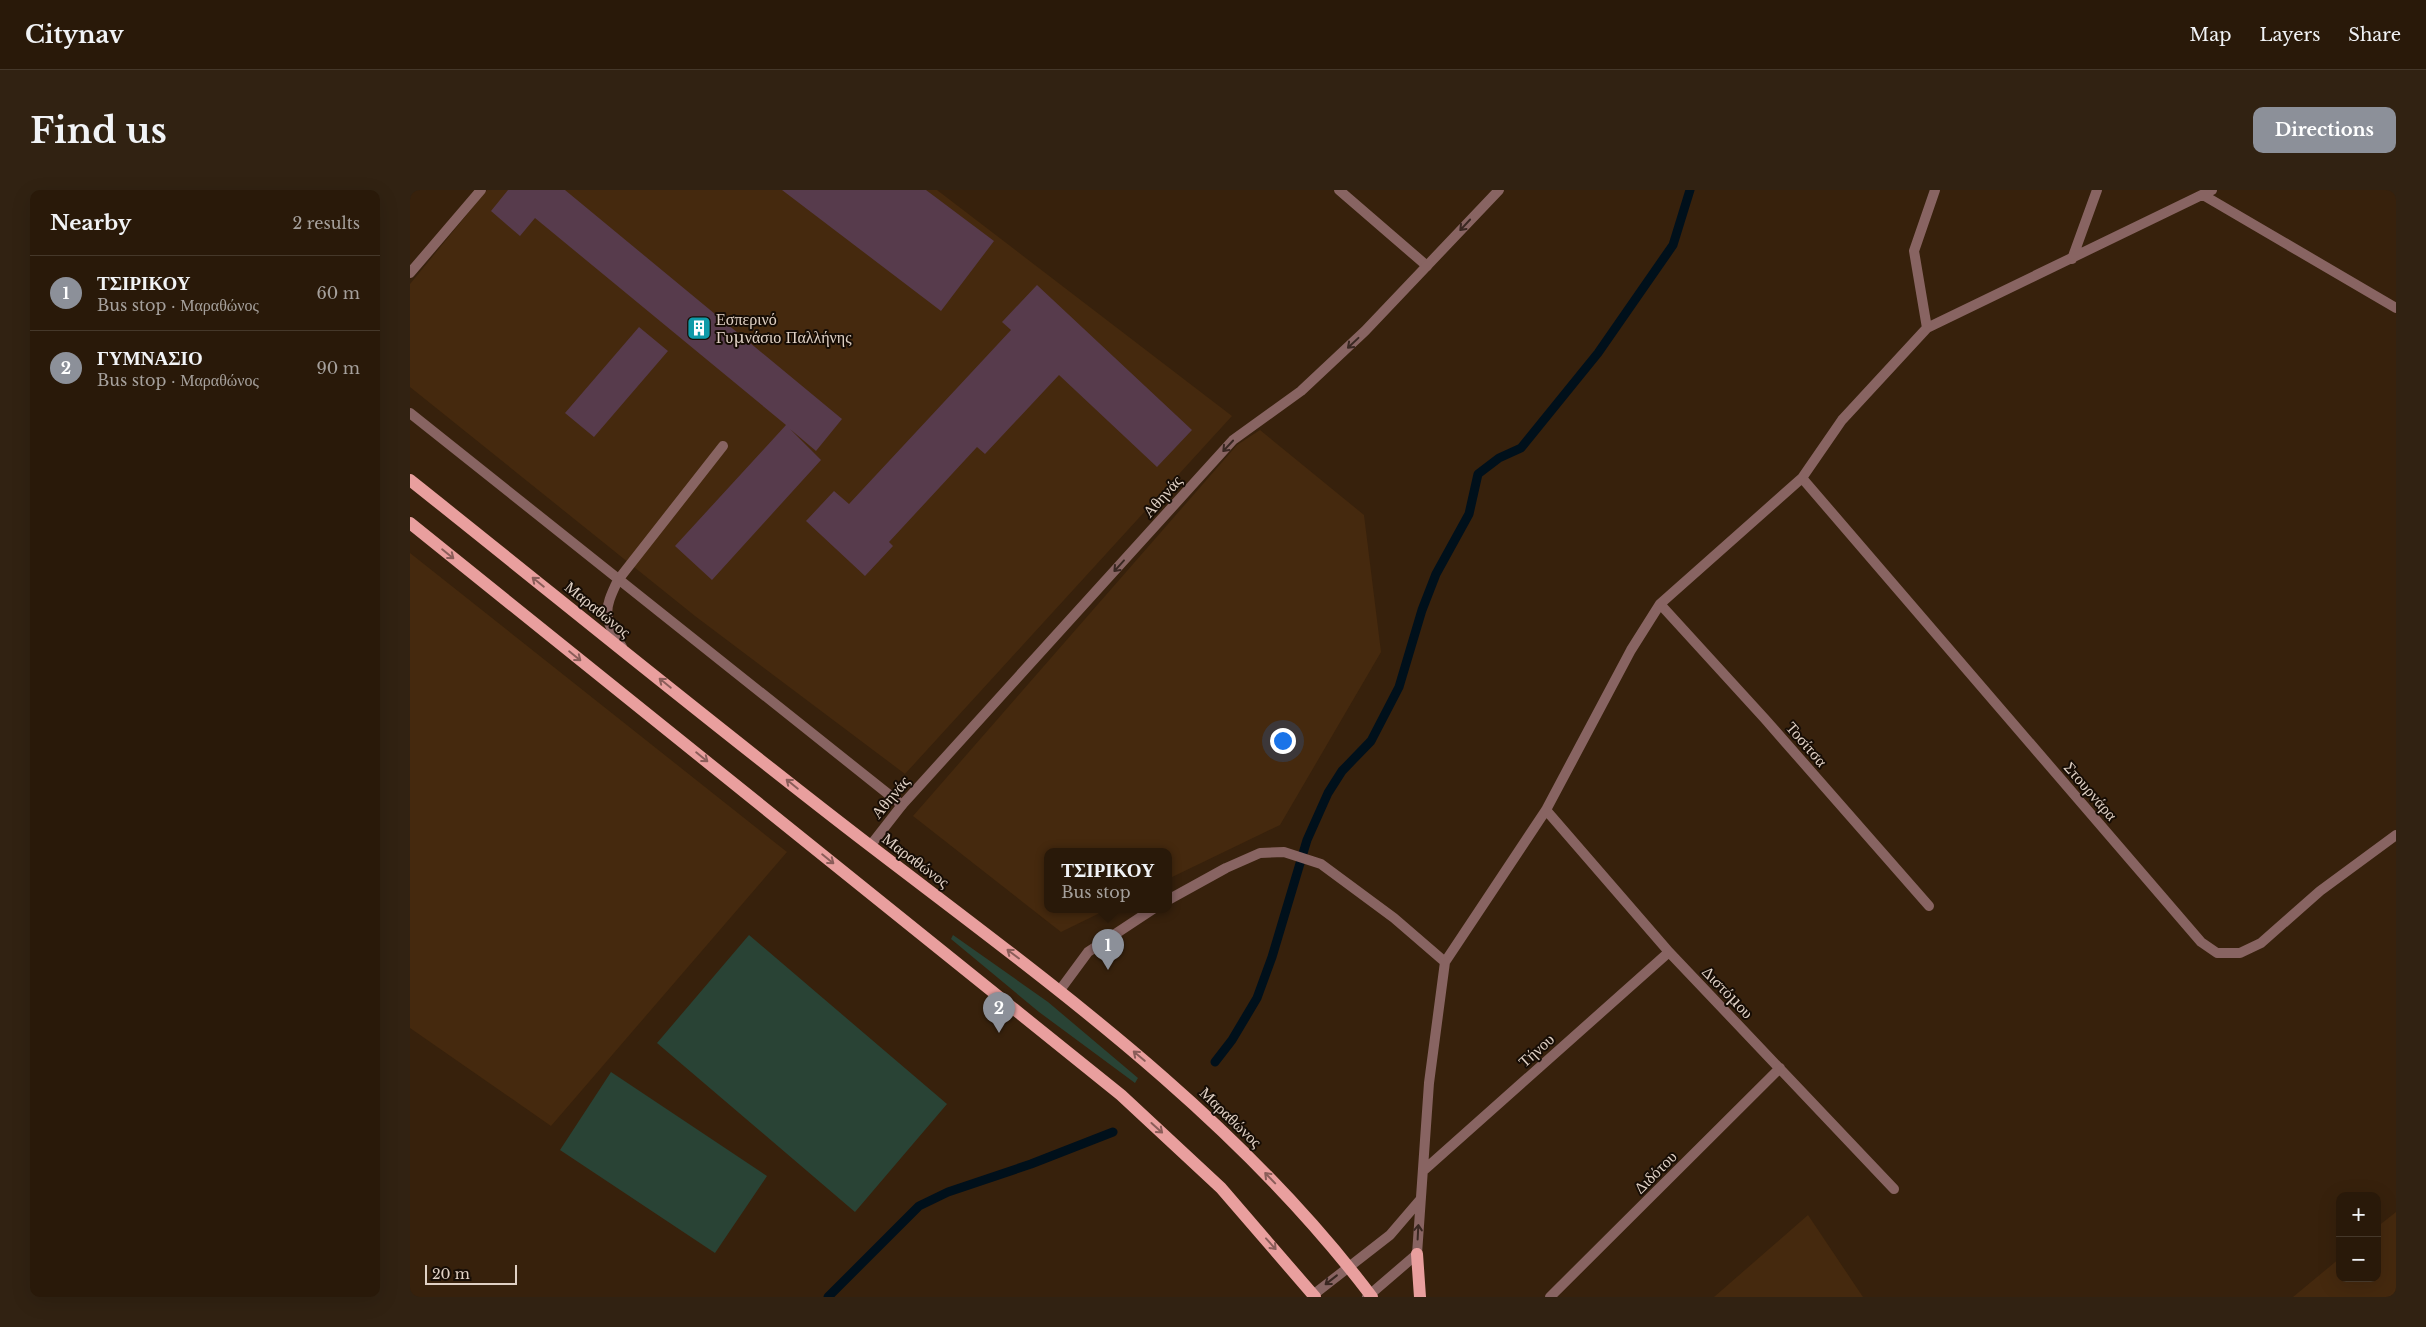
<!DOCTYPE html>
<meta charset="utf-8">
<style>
:root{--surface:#291909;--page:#312212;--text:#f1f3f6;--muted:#a5a09c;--line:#45382a;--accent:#8c9099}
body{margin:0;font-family:"Libre Baskerville",serif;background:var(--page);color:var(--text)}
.controls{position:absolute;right:15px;bottom:15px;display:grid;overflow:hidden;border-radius:10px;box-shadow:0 5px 20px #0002}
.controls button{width:45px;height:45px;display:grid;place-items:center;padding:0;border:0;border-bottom:1px solid var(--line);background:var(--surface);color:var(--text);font:25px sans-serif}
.scale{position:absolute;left:15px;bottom:12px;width:92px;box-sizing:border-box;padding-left:5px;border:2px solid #e0d1c5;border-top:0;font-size:14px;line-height:18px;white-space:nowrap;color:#e0d1c5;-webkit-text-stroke:4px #170d05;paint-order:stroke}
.you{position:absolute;left:872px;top:550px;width:18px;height:18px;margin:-12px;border:4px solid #fff;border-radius:50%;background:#1a73e8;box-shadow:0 0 0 8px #1a73e833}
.badge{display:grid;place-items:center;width:32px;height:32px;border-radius:50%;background:var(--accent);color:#fff;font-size:16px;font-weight:700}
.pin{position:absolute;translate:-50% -41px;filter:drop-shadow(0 1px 2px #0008)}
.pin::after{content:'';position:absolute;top:26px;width:18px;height:15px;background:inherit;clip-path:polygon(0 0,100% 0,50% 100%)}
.popup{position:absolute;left:634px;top:658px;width:128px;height:65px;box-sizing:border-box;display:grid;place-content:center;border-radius:10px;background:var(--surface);filter:drop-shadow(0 1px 4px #0005);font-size:16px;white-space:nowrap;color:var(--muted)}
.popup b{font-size:19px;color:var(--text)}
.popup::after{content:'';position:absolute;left:50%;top:100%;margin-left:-10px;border:10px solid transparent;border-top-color:var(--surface)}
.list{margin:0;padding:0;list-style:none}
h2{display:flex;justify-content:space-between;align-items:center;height:65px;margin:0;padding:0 20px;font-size:21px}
h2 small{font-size:16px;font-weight:400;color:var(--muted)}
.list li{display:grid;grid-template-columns:32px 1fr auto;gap:15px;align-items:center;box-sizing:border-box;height:75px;padding:0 20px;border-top:1px solid var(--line)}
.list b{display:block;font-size:19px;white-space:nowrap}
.list p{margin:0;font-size:16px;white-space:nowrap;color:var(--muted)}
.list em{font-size:16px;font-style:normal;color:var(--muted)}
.map{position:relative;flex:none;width:1986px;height:1107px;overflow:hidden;border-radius:10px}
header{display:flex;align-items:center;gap:30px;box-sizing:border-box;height:70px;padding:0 25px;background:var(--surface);border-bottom:1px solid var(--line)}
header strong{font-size:24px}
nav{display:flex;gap:28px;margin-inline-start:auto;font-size:18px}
.intro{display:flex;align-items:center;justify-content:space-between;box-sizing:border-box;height:120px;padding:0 30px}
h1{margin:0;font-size:35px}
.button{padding:12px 22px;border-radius:10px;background:var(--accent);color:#fff;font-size:18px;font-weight:700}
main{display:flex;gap:30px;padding:0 30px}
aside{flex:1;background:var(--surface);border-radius:10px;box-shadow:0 5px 20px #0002}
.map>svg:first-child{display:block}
.built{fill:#45290e}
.green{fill:#294335}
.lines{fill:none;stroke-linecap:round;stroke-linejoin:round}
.stream{stroke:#00101b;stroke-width:9}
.building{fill:#573b4c}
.service{stroke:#886462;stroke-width:10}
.minor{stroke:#886462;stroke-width:10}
.primary{stroke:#e99f9e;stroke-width:12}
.oneway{stroke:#392721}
.oneway2{stroke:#8a5d59}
.labels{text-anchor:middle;stroke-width:4;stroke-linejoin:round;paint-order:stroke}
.poi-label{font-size:16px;fill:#e0d1c5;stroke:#170d05;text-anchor:start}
.street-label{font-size:16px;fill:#e0d1c5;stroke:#170d05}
</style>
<header>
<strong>Citynav</strong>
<nav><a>Map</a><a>Layers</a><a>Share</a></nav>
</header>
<div class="intro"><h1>Find us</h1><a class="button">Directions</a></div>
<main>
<aside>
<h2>Nearby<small>2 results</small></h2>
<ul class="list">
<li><span class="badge">1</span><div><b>ΤΣΙΡΙΚΟΥ</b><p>Bus stop · Μαραθώνος</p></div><em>60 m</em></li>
<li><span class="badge">2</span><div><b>ΓΥΜΝΑΣΙΟ</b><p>Bus stop · Μαραθώνος</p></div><em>90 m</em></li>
</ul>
</aside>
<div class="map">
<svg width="1986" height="1107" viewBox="0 0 1986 1107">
<rect width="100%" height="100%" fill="#37210c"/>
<path class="built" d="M77 0H527L822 226 495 584 285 426 0 197V94Z
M850 240 954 325 971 462 870 635 758 689V661H638V719H698L651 742 503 626 827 255Z
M0 363 377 662 141 936 0 838Z
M1986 1022V1107H1883L1930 1068V1088H1967V1037Z
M1398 1025 1453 1107H1304Z"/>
<path class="green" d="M339 745 537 914 445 1022 247 853Z
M543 745 638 812 728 888 725 893 629 822 541 749Z
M201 882 357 986 305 1063 150 960Z"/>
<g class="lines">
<path class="stream" d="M805 872 822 850 847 808 862 767 897 650 918 603 932 581 961 551 989 497 1012 420 1026 384 1059 324 1068 284 1089 268 1111 258 1188 163 1263 55 1280 0
M418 1107 509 1016 538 1002 621 974 703 942"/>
</g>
<path class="building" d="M98 0H155L432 229 406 261 380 239 411 270 302 390 265 356 376 235 125 28 110 46 81 21Z
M372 0H516L584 51 531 121Z
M627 95 782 240 747 277 649 185 575 264 567 257 479 352 483 356 455 386 396 331 424 301 439 314 601 140 592 132Z
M229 137 258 161 184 247 155 223Z"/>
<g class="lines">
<path class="service" d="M929 0 1017 76
M0 83 71 0
M0 223 492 615
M212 457C193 427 193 421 208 390L313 256"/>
<path class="minor" d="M1793 5 1986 118
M1662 69 1687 0
M1517 138 1504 61 1525 0
M1392 288 1791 752 1807 763H1830L1851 753 1910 701 1986 645
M1250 414 1355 529 1519 716
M1136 620 1259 762 1484 999
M460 656 492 615 823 250 891 201 955 141 1089 0
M758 710 816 678 850 663 874 662 911 674 984 728 1035 772
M650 800 678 762 743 719
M1013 981 1259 762
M903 1105 980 1045 1010 1010
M957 1107 1007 1064 1019 893 1035 772 1136 620 1221 460 1250 414 1392 288 1432 230 1517 138 1802 0
M1140 1107 1370 878"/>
<path class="primary" d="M0 290C152 411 303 535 458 654 638 792 824 924 962 1107
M0 333 711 905 811 998 905 1107
M1007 1064 1010 1107"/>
</g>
<defs><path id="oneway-shaft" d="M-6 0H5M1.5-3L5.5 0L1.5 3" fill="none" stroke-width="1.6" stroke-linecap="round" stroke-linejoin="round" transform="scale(1.25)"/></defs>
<g class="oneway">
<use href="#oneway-shaft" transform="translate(1055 35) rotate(133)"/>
<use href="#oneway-shaft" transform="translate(943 153) rotate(137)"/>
<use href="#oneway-shaft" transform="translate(818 256) rotate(133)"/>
<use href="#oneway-shaft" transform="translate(709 376) rotate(132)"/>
<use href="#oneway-shaft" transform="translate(1008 1042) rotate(-87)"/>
<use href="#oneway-shaft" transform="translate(921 1090) rotate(142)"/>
</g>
<g class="oneway2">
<use href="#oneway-shaft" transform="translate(38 364) rotate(39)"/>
<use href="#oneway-shaft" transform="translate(128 392) rotate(-141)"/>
<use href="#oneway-shaft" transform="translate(165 466) rotate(39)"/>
<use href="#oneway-shaft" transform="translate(255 493) rotate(-141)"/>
<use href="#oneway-shaft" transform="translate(292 567) rotate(39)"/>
<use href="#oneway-shaft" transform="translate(382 594) rotate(-141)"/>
<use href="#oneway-shaft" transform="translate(418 669) rotate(39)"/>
<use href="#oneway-shaft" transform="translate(603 764) rotate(-143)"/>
<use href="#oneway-shaft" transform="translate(729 866) rotate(-140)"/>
<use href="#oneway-shaft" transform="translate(747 938) rotate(42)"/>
<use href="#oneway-shaft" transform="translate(860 988) rotate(-134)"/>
<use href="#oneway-shaft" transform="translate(861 1054) rotate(48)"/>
</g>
<defs>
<g id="building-square" transform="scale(1.25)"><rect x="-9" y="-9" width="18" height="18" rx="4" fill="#0f9aa8" stroke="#170d05"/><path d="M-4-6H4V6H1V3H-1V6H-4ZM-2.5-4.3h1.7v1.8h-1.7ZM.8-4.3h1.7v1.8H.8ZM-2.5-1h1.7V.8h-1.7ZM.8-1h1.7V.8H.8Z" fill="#fff"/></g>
</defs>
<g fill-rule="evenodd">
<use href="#building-square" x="289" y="138"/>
</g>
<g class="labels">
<g class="poi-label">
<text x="306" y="135">Εσπερινό<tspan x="306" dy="18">Γυμνάσιο Παλλήνης</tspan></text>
</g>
<g class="street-label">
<text transform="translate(752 306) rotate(-48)" y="6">Αθηνάς</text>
<text transform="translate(188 419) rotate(39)" y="6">Μαραθώνος</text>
<text transform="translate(1397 554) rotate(49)" y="6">Τοσίτσα</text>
<text transform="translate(1681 601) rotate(49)" y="6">Στουρνάρα</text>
<text transform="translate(480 607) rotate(-50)" y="6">Αθηνάς</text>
<text transform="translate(506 670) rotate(37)" y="6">Μαραθώνος</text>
<text transform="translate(1318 802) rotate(46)" y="6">Διστόμου</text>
<text transform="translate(1126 860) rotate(-42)" y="6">Τήνου</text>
<text transform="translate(821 927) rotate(44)" y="6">Μαραθώνος</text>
<text transform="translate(1245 982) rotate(-45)" y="6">Διδότου</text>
</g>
</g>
</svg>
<div class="controls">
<button>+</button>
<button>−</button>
</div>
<div class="scale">20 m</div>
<div class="you"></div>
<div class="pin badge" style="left:698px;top:780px">1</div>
<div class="popup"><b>ΤΣΙΡΙΚΟΥ</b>Bus stop</div>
<div class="pin badge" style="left:589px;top:843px">2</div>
</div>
</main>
